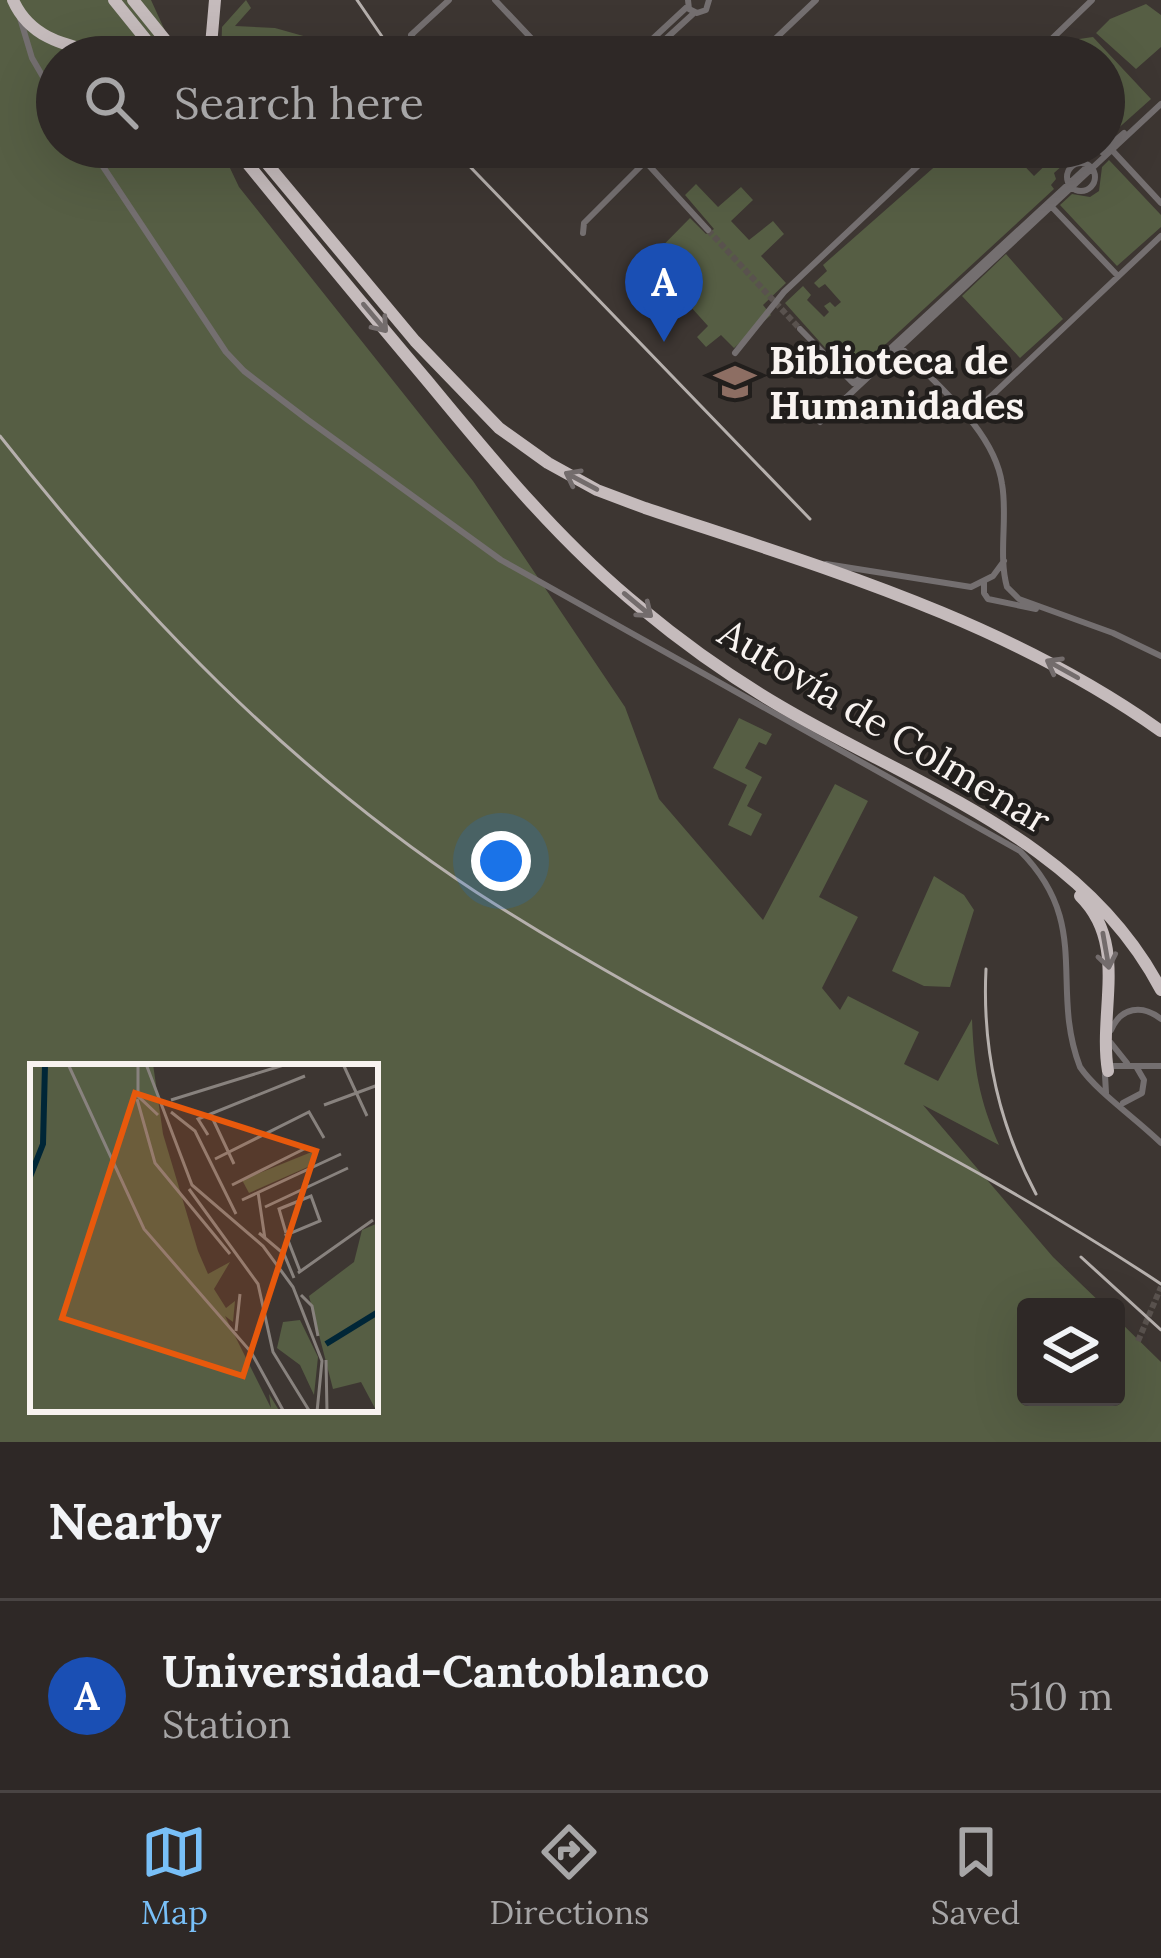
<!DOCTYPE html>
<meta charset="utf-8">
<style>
:root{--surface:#2e2826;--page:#36302e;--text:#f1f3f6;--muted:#a7a6a7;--line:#494443;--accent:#78bff7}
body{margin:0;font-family:Lora,serif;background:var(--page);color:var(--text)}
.controls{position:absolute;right:36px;bottom:36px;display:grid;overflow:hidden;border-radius:12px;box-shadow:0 12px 48px #0002}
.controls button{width:108px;height:108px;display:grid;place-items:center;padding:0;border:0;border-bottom:3px solid var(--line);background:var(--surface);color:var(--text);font:60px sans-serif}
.you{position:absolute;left:501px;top:861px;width:42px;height:42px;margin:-30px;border:9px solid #fff;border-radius:50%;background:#1a73e8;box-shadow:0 0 0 18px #1a73e833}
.badge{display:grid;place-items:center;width:78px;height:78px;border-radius:50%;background:var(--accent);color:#fff;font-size:39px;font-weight:700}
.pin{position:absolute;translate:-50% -99px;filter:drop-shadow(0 3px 6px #0008)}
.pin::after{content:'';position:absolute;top:63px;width:42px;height:36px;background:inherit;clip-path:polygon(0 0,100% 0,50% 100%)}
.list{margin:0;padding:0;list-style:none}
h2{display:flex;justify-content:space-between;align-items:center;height:156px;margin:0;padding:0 48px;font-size:51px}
h2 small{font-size:39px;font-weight:400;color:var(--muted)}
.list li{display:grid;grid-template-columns:78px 1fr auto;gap:36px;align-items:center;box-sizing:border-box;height:192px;padding:0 48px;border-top:3px solid var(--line)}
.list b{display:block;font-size:45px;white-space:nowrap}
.list p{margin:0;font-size:39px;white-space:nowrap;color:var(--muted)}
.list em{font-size:39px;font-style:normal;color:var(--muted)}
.icon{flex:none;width:66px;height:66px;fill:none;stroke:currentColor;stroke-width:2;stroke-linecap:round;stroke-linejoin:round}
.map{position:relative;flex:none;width:1161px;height:1442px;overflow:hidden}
.search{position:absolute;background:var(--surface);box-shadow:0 12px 48px #0002;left:36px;right:36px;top:36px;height:132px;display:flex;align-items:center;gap:30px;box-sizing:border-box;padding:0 42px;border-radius:66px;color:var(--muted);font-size:45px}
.sheet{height:348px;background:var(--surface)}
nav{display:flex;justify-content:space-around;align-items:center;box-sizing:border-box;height:168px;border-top:3px solid var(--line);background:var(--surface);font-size:33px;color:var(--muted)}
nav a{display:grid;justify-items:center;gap:6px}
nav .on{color:var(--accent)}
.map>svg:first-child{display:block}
.green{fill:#565e44;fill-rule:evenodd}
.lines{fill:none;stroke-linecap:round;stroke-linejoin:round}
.street-tunnel{stroke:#59524e;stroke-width:6;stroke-dasharray:6 3;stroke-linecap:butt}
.street{stroke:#746f70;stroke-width:6}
.highway{stroke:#c5bbbc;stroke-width:12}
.rail{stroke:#b6b0ad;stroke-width:3}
.oneway{stroke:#736c6c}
.labels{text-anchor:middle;stroke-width:9;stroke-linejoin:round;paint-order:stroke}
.poi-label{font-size:39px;font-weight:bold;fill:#f8f3f0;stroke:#211e1c;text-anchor:start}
.street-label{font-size:39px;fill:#f8f3f0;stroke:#211e1c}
.inset-river{fill:none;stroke:#002637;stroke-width:6}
.inset-road{fill:none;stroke:#88827e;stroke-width:3}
.view{fill:#e8590c;fill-opacity:0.15;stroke:#e8590c;stroke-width:6}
.inset-edge{fill:none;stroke:#f8f3f0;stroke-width:6}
</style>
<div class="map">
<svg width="1161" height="1442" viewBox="0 0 1161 1442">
<rect width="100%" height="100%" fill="#3d3632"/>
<path class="green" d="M0 0H151L177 57H57V147H220L239 187 473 481 625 707 659 799 763 920 835 784 868 801 819 897 858 917 822 988 840 1010 848 996 919 1032 904 1064 938 1081 972 1019C974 1069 979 1099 999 1145L923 1105 1053 1257 1105 1307H1026V1397H1116V1318L1161 1362V1442H0ZM33 1067H375V1409H33Z
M246 0 251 8 235 26 275 28 314 39 312 44 248 37 244 55 260 57H221L222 27Z
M1146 4 1161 15V47L1136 69 1096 33 1110 19Z
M1093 37 1151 99 1104 141V57H1058L1079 39Z
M957 147H1016L1011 152 1034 176 1055 156 1063 165 1054 173 1056 179 1051 185 1054 189 862 366 845 370 785 303 803 286 811 295 807 300 824 317 829 312 824 306 830 302 835 307 841 302 825 284 819 288 814 283 827 271 823 265Z
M1109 160 1161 215V227L1117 266 1060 205 1072 194 1090 197 1099 191 1102 167Z
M696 184 718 207 741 187 753 200 731 221 749 240 773 221 784 234 761 256 786 283 763 305 771 315 734 348 721 335 706 347 697 337 708 326 681 296 663 308 632 277 690 218 706 234 714 229 685 195Z
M1006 254 1063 319 1020 358 962 296Z
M739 718 772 734 766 745 759 742 745 768 762 777 747 806 762 814 751 836 728 825 747 785 713 768Z
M934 876 964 895 974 910 950 987 924 986 892 971Z"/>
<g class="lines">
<path class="street-tunnel" d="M708 230 800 329
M1138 1341 1161 1287"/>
<path class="street" d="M495 0 549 57
M688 0 689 9 697 13 706 10 709 0
M20 18 32 58 57 101
M426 57 411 35 449 0
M633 57 688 6
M646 57 694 13
M756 57 816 0
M1033 57 1092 0
M90 147 226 352 244 371 308 420 501 560 1020 851C1093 924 1049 986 1080 1067 1097 1092 1137 1119 1161 1143
M632 147 708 230
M1111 149 1161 203
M1102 152 1124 133
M1067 177a14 14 0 1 1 28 0a14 14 0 1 1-28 0Z
M1050 205 1118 276
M583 233 584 223 660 147
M800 329 852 382
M897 343C933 383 994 428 1002 484 1008 517 998 555 1007 587L1019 599 1113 633 1161 656
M735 353 784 292 938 147
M853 383 1088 166
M967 419 1161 236
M820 422 1161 104
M826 564 971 587 993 576 1004 561
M984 582V593L988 599 1036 609
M1111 1030C1121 1007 1142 1004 1161 1019
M1111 1043 1127 1063
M1106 1093 1105 1075 1113 1066H1161
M1123 1103 1142 1093 1144 1080 1137 1068"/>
<path class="highway" d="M13 0C32 43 74 46 115 57
M114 0 160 57
M133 0 179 57
M210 57 215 0
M234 147C299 227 364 306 430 384 496 464 561 543 641 608 683 643 728 675 775 703 912 785 1082 838 1161 990
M253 147 415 341 499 428 548 463 597 490 645 508C824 568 1005 620 1161 731
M1080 896C1129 944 1098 1011 1108 1071"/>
<path class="rail" d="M357 0 396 57
M245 44 314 57
M451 147 810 519
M0 436C138 611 289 769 476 892 697 1035 942 1138 1161 1284
M986 969C982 1050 998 1123 1036 1194
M1081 1257 1161 1330"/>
</g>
<defs><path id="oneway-shaft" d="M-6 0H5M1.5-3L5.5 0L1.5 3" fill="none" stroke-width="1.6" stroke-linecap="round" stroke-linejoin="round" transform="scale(3)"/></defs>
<g class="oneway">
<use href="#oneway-shaft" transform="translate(375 318) rotate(50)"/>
<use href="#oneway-shaft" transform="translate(581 481) rotate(-152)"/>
<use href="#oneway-shaft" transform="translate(638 605) rotate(40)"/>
<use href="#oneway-shaft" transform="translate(1062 669) rotate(-151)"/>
<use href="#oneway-shaft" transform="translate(1106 951) rotate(80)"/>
</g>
<defs>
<g id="university-bare" transform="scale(3.24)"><path d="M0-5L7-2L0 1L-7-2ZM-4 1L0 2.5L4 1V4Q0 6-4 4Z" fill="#8d6e63" stroke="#211e1c" stroke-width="2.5" paint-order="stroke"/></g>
</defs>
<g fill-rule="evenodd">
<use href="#university-bare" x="735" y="382"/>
</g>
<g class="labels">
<g class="poi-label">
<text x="769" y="374">Biblioteca de<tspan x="769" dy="45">Humanidades</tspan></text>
</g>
<g class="street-label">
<text transform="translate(885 726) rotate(31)" y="14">Autovía de Colmenar</text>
</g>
</g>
<g transform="translate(30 1064)">
<rect width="348" height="348" fill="#3d3632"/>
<path d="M0 0H123L133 70 168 187 178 210 200 198 184 225 196 244 205 237 203 258 195 252 241 344 239 330 250 348H0ZM284 87 280 102 219 129 212 116ZM348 159V348H347L331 318 303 325 279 232 324 198 332 166ZM270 256 288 293 284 331 270 301 247 284 253 258Z" fill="#565e44"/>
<path class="inset-river" d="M0 113 13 80 15 1M296 280 348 248"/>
<path class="inset-road" d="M38 0 114 165 221 288 254 348M108 0V32L128 51M116 0 162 121 233 182 263 223 292 297 287 348M313 0 337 52M107 35 125 99 200 190M141 36 257 0M294 41 348 21M141 48 165 67 206 150M180 49 204 100M178 71 168 55 275 12M185 95 279 48 294 74M202 121 278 83M159 125 228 220 243 288 280 348M228 128 235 175M212 136 311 90M235 143 318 104M229 169 254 190 264 214M256 169 249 145 281 132 290 157 256 171 270 207M268 209 343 156M271 231 282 242 288 272M206 267 210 230M296 296 297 348"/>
<path class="view" d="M105 29 286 87 213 312 32 254Z"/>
<rect width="348" height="348" class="inset-edge"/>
</g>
</svg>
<div class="controls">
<button><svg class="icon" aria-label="layers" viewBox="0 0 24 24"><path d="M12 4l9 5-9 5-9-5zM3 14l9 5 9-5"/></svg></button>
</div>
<div class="you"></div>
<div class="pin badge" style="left:664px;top:342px;background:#1a4fb4">A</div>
<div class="search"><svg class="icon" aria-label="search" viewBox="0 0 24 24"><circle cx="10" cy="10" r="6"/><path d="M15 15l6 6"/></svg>Search here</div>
</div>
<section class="sheet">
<h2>Nearby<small></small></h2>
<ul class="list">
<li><span class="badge" style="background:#1a4fb4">A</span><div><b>Universidad-Cantoblanco</b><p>Station</p></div><em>510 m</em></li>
</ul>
</section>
<nav>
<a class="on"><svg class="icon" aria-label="map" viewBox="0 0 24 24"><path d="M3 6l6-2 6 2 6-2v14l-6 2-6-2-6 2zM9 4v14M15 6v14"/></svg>Map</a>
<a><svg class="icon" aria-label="directions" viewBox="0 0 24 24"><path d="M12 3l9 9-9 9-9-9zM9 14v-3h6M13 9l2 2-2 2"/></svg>Directions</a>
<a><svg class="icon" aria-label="saved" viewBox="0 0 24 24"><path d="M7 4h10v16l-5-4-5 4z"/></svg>Saved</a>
</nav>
